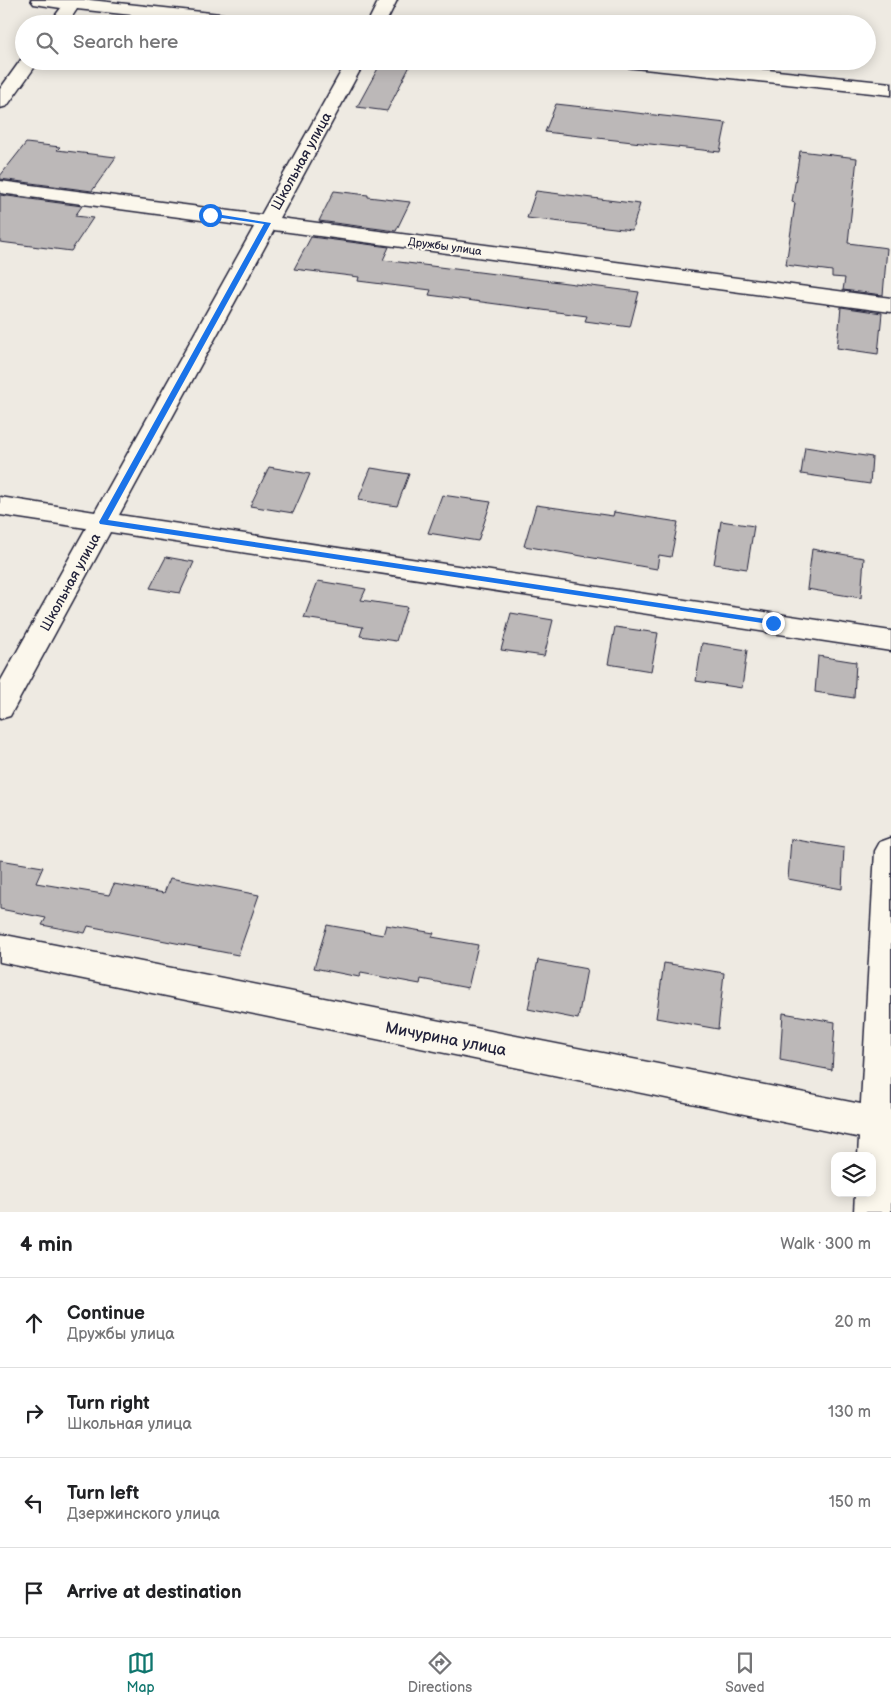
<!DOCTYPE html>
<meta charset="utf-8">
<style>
:root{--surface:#fff;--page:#f2f2f2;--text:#202124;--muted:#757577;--line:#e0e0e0;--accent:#0f766e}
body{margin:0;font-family:"Balsamiq Sans",sans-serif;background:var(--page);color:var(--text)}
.controls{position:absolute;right:15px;bottom:15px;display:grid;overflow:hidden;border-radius:10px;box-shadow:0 2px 12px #0003}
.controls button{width:45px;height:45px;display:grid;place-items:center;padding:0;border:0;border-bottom:1px solid var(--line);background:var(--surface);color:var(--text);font:25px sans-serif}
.stop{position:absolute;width:15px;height:15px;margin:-11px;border:4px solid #1a73e8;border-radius:50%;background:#fff}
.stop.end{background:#1a73e8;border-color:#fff;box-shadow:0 1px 5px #0008}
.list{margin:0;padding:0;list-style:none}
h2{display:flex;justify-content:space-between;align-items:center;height:65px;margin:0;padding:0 20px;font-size:21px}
h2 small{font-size:16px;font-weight:400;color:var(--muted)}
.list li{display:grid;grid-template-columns:32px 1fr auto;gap:15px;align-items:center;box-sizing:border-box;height:90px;padding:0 20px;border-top:1px solid var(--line)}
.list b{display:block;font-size:19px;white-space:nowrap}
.list p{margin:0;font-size:16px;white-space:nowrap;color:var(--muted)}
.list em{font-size:16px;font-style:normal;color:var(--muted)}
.icon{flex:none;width:28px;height:28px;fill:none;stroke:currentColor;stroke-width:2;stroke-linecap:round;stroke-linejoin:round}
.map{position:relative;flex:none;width:891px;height:1212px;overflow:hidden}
.search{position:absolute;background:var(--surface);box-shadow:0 2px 12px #0003;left:15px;right:15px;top:15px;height:55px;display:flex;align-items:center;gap:12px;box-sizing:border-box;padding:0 18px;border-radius:28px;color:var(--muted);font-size:19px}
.sheet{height:425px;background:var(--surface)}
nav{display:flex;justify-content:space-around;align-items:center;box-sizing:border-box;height:70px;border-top:1px solid var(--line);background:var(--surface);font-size:14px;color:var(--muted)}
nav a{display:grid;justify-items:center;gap:2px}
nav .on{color:var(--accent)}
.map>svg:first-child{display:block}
.building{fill:#bcb8b8;stroke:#22223b}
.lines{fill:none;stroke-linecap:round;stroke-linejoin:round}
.street-casing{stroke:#22223b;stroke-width:3}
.secondary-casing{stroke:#22223b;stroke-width:3}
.street{fill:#fbf7ec;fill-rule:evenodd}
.secondary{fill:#fbf7ec;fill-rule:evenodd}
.route{fill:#1a73e8}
.labels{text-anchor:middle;stroke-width:4;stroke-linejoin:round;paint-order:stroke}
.far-street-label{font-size:11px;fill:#22223b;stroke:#fbf7ec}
.street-label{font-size:14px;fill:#22223b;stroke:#fbf7ec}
.near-street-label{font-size:16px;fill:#22223b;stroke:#fbf7ec}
</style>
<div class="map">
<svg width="891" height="1212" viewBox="0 0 891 1212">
<rect width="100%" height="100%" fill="#eeeae2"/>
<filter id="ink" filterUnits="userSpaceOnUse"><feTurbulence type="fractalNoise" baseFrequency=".02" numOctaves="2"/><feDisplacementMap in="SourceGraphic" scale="10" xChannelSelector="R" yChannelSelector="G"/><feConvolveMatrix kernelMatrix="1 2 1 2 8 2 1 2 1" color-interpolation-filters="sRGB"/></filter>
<g filter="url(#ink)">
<path class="building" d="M382 61 411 64 387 111 357 107Z
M556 104 726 123 720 152 545 132Z
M26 143 60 147 57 150 116 157 92 191 0 179V176Z
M800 151 857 158 848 243 887 248 883 295 843 290 845 278 832 277V271L786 265 795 203 792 202Z
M334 191 368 195V197L410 202 396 231 319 221Z
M536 191 640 204 632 230 527 218Z
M0 195 82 206 75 216 93 218 71 251 0 242Z
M311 237 389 247 383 260 639 292 630 327 585 321 587 316 429 295 431 290 358 281 359 277 294 269Z
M841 307 882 313 878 354 837 348Z
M805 447 872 457 870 484 801 474Z
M269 467 310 474 293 513 250 506Z
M371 468 409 474 397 506 358 500Z
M442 495 491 502 478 541 428 533Z
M536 505 613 516 614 512 678 522 671 557 659 555 657 569 524 546Z
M721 521 754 526 747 569 714 564Z
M812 549 864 558 861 598 807 589Z
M166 557 194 562 180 593 150 588Z
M318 581 366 589 361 600 407 607 396 641 360 636 363 627 304 618Z
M511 613 553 620 544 656 501 650Z
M615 627 658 633 651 671 608 664Z
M702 643 747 650 742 688 696 681Z
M818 656 856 662 854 698 815 692Z
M791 839 844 848 842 889 788 879Z
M0 860 43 867 36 883 109 895 114 884 164 893 170 878 259 895 238 955 88 926 85 933 42 925 46 918 0 909Z
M327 925 383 935 386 925 434 933 432 937 478 945 468 988 421 979 420 984 361 973 359 977 314 968Z
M538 960 587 969 578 1019 528 1009Z
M664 963 724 973 718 1029 656 1018Z
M783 1013 835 1022 832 1070 780 1060Z"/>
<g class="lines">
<g class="street-casing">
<path id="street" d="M31 0H90L267 19 273 20 276 24H214L77 9 67 24H49L61 8 34 4Z
M379 0H397L385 24H367Z
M23 57 24 61H39L7 106 0 108V89Z
M347 61H365L280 218 891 298V312L274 230 119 515 891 631V651L110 532 10 716 0 719V682L86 528 0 515V497L95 512 254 227 0 193V181L261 215Z
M616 61H681L891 83V95L625 67 618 65Z
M0 934 891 1110V1144L0 962Z"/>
</g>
<g class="secondary-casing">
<path id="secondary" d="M891 838V1212H854L855 1193H872V1156H858L875 851 880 842Z"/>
</g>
<use href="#street" class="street"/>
<use href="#secondary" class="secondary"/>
</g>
</g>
<path class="route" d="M210 213 271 223 108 520 773 620 777 623 776 625 100 524 99 522 264 224 208 216V214Z"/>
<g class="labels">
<g class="far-street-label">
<text transform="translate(445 246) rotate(8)" y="4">Дружбы улица</text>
</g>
<g class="street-label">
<text transform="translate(301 161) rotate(-61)" y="5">Школьная улица</text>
<text transform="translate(70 582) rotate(-61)" y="5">Школьная улица</text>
</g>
<g class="near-street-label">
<text transform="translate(446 1038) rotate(11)" y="6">Мичурина улица</text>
</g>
</g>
</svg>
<div class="controls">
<button><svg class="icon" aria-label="layers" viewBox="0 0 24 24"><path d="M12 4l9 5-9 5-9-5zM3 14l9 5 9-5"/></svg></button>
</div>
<div class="stop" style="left:210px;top:215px"></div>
<div class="stop end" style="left:773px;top:623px"></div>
<div class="search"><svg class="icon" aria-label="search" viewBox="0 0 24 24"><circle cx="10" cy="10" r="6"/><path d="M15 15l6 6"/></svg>Search here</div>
</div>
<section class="sheet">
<h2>4 min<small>Walk · 300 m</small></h2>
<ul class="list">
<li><svg class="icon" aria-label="ahead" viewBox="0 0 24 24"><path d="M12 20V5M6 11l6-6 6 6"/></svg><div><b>Continue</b><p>Дружбы улица</p></div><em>20 m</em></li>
<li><svg class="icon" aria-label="right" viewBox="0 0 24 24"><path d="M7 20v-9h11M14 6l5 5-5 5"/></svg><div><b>Turn right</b><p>Школьная улица</p></div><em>130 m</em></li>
<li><svg class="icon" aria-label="left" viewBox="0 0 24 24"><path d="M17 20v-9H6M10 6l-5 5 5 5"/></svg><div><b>Turn left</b><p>Дзержинского улица</p></div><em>150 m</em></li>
<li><svg class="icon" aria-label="arrive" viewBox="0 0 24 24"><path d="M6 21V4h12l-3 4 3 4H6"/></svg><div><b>Arrive at destination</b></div></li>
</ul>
</section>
<nav>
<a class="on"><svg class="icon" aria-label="map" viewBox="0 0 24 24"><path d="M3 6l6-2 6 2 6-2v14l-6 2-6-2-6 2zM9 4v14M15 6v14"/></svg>Map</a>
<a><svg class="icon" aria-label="directions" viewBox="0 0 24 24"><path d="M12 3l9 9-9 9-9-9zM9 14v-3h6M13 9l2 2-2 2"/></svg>Directions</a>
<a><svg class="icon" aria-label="saved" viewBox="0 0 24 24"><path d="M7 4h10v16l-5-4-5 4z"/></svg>Saved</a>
</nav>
